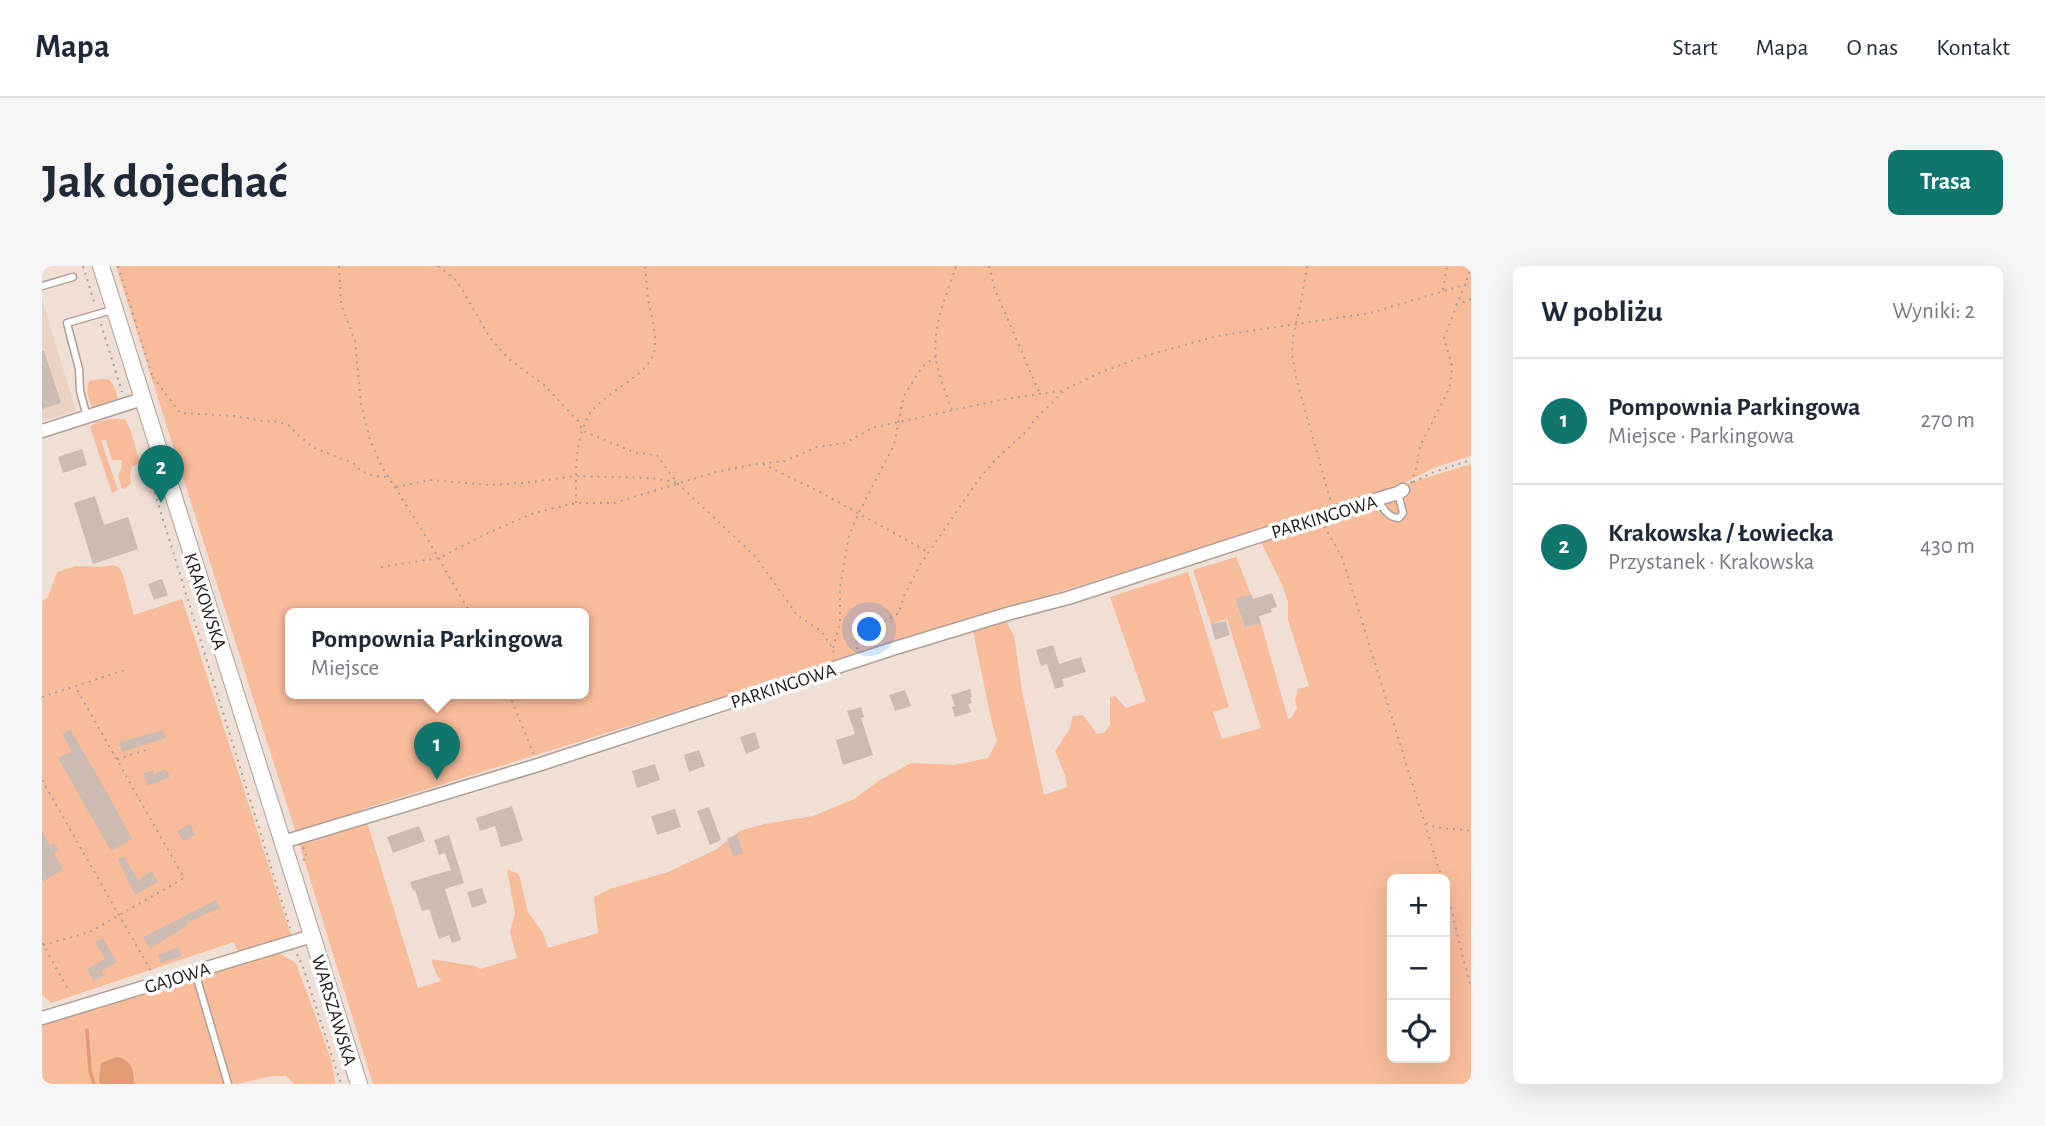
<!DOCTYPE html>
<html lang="pl">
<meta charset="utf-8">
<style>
:root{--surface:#fff;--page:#f6f6f7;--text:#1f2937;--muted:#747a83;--line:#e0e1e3;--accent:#0f766e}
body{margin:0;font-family:"Alegreya Sans",sans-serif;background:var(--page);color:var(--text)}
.controls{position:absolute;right:21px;bottom:21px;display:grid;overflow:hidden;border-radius:10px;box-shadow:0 7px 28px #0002}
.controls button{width:63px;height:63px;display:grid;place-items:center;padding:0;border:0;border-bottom:2px solid var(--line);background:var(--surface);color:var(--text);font:35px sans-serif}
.you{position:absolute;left:828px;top:364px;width:24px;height:24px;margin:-18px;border:5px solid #fff;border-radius:50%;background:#1a73e8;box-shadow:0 0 0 10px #1a73e833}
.badge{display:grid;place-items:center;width:46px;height:46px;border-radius:50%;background:var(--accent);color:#fff;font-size:23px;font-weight:700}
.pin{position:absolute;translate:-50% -58px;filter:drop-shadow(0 2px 4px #0008)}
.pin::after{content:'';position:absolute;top:37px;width:24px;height:21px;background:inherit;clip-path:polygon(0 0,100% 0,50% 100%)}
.popup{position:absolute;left:243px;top:342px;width:304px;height:91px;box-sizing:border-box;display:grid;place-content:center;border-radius:10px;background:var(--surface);filter:drop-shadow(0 2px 5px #0005);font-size:23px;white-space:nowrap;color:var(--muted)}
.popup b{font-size:26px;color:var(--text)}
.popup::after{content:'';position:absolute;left:50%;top:100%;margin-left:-14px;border:14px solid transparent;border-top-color:var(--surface)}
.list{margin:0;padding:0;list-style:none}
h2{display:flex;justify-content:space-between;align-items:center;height:91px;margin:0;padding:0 28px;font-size:30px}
h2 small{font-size:23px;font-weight:400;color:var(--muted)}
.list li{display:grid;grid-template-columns:46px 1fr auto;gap:21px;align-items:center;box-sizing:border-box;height:126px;padding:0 28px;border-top:2px solid var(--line)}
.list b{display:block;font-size:26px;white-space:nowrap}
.list p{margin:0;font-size:23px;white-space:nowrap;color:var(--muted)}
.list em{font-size:23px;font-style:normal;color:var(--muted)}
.icon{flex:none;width:38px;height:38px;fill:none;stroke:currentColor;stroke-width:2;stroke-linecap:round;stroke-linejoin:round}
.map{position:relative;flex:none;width:1429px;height:818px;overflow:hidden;border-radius:10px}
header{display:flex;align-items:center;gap:42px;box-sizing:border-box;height:98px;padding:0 35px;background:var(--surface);border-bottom:2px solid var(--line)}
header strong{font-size:33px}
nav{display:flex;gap:38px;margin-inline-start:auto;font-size:24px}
.intro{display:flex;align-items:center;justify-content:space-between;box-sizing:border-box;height:168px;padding:0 42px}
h1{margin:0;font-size:49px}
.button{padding:18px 32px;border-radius:10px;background:var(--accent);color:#fff;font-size:24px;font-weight:700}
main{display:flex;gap:42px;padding:0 42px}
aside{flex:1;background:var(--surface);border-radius:10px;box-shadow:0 7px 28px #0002}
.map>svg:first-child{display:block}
.built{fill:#ebd2c5}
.green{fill:#f8bc9b;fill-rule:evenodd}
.water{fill:#e29b74}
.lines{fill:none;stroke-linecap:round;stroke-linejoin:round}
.stream{stroke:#e29b74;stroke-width:3.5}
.building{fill:#ccbbb2}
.service-casing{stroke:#b09f96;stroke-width:9}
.minor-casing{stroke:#b09f96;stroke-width:15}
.tertiary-casing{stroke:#b09f96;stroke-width:18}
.path{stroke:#ac9f97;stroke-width:2;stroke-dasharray:2 5;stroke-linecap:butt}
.service{stroke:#fff;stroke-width:6}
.minor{stroke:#fff;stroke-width:12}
.tertiary{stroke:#fff;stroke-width:16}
.labels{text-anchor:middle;stroke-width:7;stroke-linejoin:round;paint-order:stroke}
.street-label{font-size:19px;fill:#1d1714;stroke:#fff}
</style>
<header>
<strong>Mapa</strong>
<nav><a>Start</a><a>Mapa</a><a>O nas</a><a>Kontakt</a></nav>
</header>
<div class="intro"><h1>Jak dojechać</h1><a class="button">Trasa</a></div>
<main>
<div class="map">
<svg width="1429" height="818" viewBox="0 0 1429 818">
<rect width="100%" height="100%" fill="#f0dfd5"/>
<path class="built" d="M0 33 34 145 0 155Z"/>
<path class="green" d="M74 0H1429V190L1394 201 1354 221 1429 198V818H331L253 564ZM1226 261 1230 273 1219 276 1241 321 1246 336V354L1267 420 1256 423 1253 433 1255 442 1249 452 1246 453 1219 357 1203 362 1193 334 1209 328 1194 291 1151 304 1169 358 1185 353 1219 462 1180 473 1171 446 1187 441 1146 306 1068 331 1104 435 1084 442 1073 430 1068 431V459L1062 467 1055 468 1041 449 1031 450 1027 464 1013 485 1023 509 1025 521 1002 529 980 425 972 370 963 353 931 365 949 453 955 475 946 492 913 499 869 497 838 514 812 533 771 550 722 558 698 565 673 584 626 606 568 623 552 631 556 667 506 682 501 667 486 646 477 608 465 603 473 648 468 666 475 692 438 703 433 700 389 693 394 708 399 715 376 722 321 543ZM248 348H542V428H248ZM1350 613H1403V792H1350Z
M59 113H67L73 122 76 134 51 143C46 133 44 126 47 115Z
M69 153H83L89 165 98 197 90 201 88 210 89 217 84 222 80 223 76 210 79 203 80 194H70L64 174H59L76 224 70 227 48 161 55 156Z
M71 299 77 301 81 309 92 349 140 333 249 669 246 670 248 675 198 691 192 676 9 737 0 728V335L6 331 15 306 34 300 60 301Z
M235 686 254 697 289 793 293 818H252L244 810H230L196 818H0V756L116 722 139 717 144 718 181 703Z"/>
<path class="water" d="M75 791C89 793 92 805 92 818H60L57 816 59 797Z"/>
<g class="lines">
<path class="stream" d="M45 764 48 805 52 818"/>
</g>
<path class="building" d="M0 85H2L19 137 0 143Z
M40 183 45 199 21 207 16 191Z
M53 230 62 259 86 251 96 283 51 298 32 237Z
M120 313 126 329 112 334 106 318Z
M1230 327 1235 341 1229 343 1230 346 1217 350 1219 357 1203 362 1193 333 1209 328 1211 333Z
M1184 355 1188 369 1173 374 1169 358Z
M1011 379 1017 398 1039 391 1044 406 1020 413 1022 420 1013 423 1005 398 999 400 994 384Z
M928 423 930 431 928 432 930 437 926 438 929 446 913 451 910 441 913 440 909 429Z
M863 424 869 440 853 445 847 429Z
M819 441 822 451 819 452 831 489 801 499 794 474 813 468 805 445Z
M28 463 68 532 90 573 69 585 16 492 30 485 20 468Z
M121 464 124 472 80 486 77 476Z
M713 466 718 482 704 488 698 471Z
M657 484 663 500 647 506 642 489Z
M613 498 618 514 595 522 590 505Z
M124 503 128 511 106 520 101 508 111 504 112 508Z
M470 540 481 575 459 581 453 560 438 565 434 552Z
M667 541 679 574 668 579 655 545Z
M633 543 639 561 615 569 609 550Z
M148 558 153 569 141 575 135 565Z
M377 560 383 575 351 587 345 571Z
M0 565 8 579 12 577 17 584 12 587 21 604 0 616Z
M407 569 422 617 403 623 419 674 410 677 407 669 397 673 387 643 380 645 373 624 371 625 368 616 409 604 403 587 397 589 392 574Z
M695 569 701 587 691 590 685 572Z
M82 590 96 614 110 605 116 616 93 629 76 594Z
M440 622 445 637 430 642 425 626Z
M174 634 178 642 145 657 146 659 108 683 101 671Z
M61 672 75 696 60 705 62 709 51 715 45 703 63 693 53 676Z
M137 681 140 690 119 697 116 689Z"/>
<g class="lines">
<g class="service-casing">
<path id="service" d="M0 20 31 11
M45 151 38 125 37 103 25 57 70 44
M1335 233C1341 242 1346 252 1357 252L1361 247 1356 227
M153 706 186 818"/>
</g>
<g class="minor-casing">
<path id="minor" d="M0 165 100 133
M241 576 496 499 850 383 965 348 1026 332 1276 251 1356 227 1361 224
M0 752 270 670"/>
</g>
<g class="tertiary-casing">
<path id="tertiary" d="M59 0 317 818"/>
</g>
<path class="path" d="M41 0 53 39
M76 0 110 109
M297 0 299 38 313 75 319 138 328 174 340 201 383 269 429 348
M396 0 415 15 448 72 467 93 502 119 536 155 541 165 594 187 615 189 635 217 713 290 755 349 780 366 791 383 792 391
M947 0 953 24 998 128
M1265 0 1260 31 1251 71 1250 88 1254 112 1289 236
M1401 24 1405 0
M1414 39 1429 33
M59 58 80 126
M111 111 138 147 193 150 221 155 237 156 248 160 255 168 272 182 311 197 319 205 332 210 346 211
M910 144C904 127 896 109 894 91 890 60 905 29 914 0
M721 198 778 226 886 286
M106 199 109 215 248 662
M1371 216 1392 206 1429 194
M1369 217 1375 199 1378 180 1405 127 1409 116 1410 100 1402 72 1429 3
M354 221 388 214 448 219 482 217 534 210 608 212 634 216
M534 237C534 208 532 171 549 146 564 126 606 109 612 87 616 71 609 49 606 33 605 22 604 11 603 0
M1282 260 1300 291 1400 613
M339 301 397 292 448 266 492 247 534 237H572L674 206 714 198 743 195 775 181 803 177 830 162 958 134 1023 124
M791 382 798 357V321L807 270 816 248 852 179 860 138 863 128 880 101 894 90
M815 383 814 376 822 367 857 347 862 330 878 299 937 213 954 193 986 164 993 153 1024 123 1062 105 1103 90 1175 70 1328 47 1429 17
M467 428 492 489
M0 431 86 403
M75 493 108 483
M0 514 110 707
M1384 557C1398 565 1413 562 1429 565
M261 594 265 592 261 581
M1403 621C1413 653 1418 686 1429 719
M0 677 27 725
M1 679 48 666 142 612 33 420
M255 688 261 701 299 818"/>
<use href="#service" class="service"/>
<use href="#minor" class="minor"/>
<use href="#tertiary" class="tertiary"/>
</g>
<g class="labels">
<g class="street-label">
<text transform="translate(1282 250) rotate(-17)" y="7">PARKINGOWA</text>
<text transform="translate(164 335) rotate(72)" y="7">KRAKOWSKA</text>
<text transform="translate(741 419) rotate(-18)" y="7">PARKINGOWA</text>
<text transform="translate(135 711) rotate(-17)" y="7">GAJOWA</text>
<text transform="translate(293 744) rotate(73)" y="7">WARSZAWSKA</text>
</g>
</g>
</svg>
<div class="controls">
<button>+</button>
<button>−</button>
<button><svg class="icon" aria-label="locate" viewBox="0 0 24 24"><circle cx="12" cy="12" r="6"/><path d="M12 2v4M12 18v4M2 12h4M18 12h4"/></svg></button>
</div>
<div class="you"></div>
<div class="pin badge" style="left:395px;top:514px">1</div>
<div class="popup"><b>Pompownia Parkingowa</b>Miejsce</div>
<div class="pin badge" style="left:119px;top:237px">2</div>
</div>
<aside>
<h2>W pobliżu<small>Wyniki: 2</small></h2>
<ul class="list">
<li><span class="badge">1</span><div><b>Pompownia Parkingowa</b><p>Miejsce · Parkingowa</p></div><em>270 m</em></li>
<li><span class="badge">2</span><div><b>Krakowska / Łowiecka</b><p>Przystanek · Krakowska</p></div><em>430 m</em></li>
</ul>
</aside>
</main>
